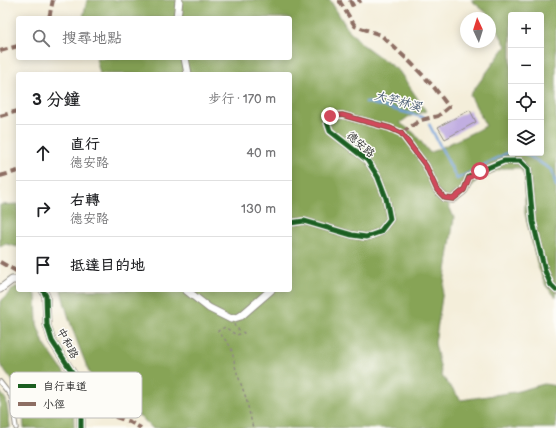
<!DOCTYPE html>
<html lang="zh-TW">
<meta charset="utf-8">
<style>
:root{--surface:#fff;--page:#f6f6f6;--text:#202124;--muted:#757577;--line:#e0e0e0}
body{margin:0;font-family:"Balsamiq Sans","LXGW WenKai TC",sans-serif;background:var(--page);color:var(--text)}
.controls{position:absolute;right:12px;top:12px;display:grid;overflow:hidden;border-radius:4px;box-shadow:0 2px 10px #0003}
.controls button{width:36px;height:36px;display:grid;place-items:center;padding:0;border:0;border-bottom:1px solid var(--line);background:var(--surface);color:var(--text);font:20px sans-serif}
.compass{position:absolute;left:460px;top:12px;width:36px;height:36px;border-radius:50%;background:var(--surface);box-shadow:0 2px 10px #0003;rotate:356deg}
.stop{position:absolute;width:12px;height:12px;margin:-9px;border:3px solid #d1495b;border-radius:50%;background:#fff}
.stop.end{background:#d1495b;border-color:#fff;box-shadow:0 1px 4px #0008}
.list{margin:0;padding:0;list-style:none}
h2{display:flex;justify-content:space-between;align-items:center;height:52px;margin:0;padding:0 16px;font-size:17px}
h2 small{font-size:13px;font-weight:400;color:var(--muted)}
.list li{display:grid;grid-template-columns:26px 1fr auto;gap:12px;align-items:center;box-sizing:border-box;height:56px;padding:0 16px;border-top:1px solid var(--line)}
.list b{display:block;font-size:15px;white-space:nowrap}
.list p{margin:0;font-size:13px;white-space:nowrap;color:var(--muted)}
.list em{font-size:13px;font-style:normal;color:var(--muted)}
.icon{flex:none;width:22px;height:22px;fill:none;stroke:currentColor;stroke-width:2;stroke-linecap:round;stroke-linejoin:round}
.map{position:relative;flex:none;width:556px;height:428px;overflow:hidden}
.search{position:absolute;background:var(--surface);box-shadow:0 2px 10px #0003;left:16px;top:16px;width:276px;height:44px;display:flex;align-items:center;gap:10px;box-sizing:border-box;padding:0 14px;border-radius:4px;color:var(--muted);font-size:15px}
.panel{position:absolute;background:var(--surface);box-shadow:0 2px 10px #0003;left:16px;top:72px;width:276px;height:220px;border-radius:4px}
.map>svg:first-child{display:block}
.forest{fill:#87a457;stroke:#596841;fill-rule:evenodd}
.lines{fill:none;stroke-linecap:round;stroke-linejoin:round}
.stream{stroke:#71a0da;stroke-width:2.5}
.building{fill:#c1aee1}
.lane-casing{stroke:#908c82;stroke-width:5.5}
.street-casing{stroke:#908c82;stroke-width:9}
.path{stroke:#908c82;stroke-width:1.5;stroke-dasharray:3 3;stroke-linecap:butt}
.lane{stroke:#fff;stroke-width:3.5}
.street{stroke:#fff;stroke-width:7}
.quiet{stroke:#8d6e63;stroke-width:4;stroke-dasharray:8 4;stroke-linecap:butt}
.cycleway-casing{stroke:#fdfcf7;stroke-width:8}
.cycleway{stroke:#1b5e20;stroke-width:5}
.route{stroke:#d1495b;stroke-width:5}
.labels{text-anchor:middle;stroke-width:3;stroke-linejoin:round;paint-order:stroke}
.street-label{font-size:11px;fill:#2b2b2b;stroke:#fdfcf7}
.water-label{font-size:12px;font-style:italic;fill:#475a71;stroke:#fdfcf7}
.key{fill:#fdfcf7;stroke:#bebdba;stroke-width:1}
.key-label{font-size:11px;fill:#2b2b2b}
</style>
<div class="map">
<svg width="556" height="428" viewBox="0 0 556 428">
<rect width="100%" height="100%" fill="#fdfcf7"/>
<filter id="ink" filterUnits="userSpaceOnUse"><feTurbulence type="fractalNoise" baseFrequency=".025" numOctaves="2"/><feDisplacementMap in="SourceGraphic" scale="8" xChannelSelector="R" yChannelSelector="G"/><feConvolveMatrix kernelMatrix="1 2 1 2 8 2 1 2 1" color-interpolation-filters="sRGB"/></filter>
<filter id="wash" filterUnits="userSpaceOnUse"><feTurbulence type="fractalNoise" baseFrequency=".012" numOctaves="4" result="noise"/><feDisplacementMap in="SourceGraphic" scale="16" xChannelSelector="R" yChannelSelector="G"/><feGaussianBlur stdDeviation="0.9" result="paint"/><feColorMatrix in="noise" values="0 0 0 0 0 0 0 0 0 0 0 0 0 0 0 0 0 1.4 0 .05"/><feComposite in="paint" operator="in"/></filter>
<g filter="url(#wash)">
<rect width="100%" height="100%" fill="#f4eeda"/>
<path class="forest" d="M87 0H330L347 28 363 45 399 71 426 111 408 117 400 123 414 133 430 153 486 126 470 95 506 46 489 15 471 0H556V297L546 286 538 266 525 213V176L520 168H504L478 178 466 195 456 202 448 204 454 218 435 343 442 376 461 400 515 392 544 384 556 386V428H152L142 418 117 401 103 384 95 386C82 355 69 323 61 290H290V74H100L96 58H290V18H83ZM511 15H541V153H511Z
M18 204V247L6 244 0 246V205Z
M15 287H18V290H31L36 295 37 324 44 344 63 371 73 394 74 428H24L23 410 12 380 0 364V302Z
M0 392 6 400 10 426V428H0Z"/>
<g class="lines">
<path class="stream" d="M366 102 426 118
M429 124 457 179 511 151
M524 153 552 170 556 186"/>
</g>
<g id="blocks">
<path class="building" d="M470 110 476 122 445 139 438 127Z"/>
</g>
</g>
<g filter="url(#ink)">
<use href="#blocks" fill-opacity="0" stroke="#908c82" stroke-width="1"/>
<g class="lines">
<g class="lane-casing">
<path id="lane" d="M0 382 11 396 16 428"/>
</g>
<g class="street-casing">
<path id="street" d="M177 18 179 0
M185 58 188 74
M290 223 304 221 352 235 366 237 380 232 390 219 386 198 378 177 367 160 330 131 327 122 330 116 342 115 390 128 401 133 426 166 437 190 445 198 453 199 464 190 469 177 480 171 504 161H520L528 169 533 222 545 271 551 285 556 290
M0 289 12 280H18
M43 290 46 296 47 325 52 341 74 375 81 396V428
M186 290 209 308 231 319 241 316 271 290"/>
</g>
<path class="path" d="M234 324 235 327 244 333 236 335 225 327 218 331 231 347 236 370 246 398 253 428"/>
<use href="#lane" class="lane"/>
<use href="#street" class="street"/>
<path class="quiet" d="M340 0V2L355 26 381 35 411 63 433 86 449 107 438 116 421 120 401 133
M350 0 352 5 361 0
M49 18 53 0
M0 51 18 46
M0 116 18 111
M0 176 18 171
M0 262 18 272
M81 405 130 422 141 428"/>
<g class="cycleway-casing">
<path id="cycleway" d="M290 223 304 221 352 235 366 237 380 232 390 219 386 198 378 177 367 160 330 131 327 122 330 116 342 115 390 128 401 133 426 166 437 190 445 198 453 199 464 190 469 177 480 171 504 161H520L528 169 533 222 545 271 551 285 556 290
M43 290 46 296 47 325 52 341 74 375 81 396V428"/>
</g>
<use href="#cycleway" class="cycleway"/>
</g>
</g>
<g class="lines" filter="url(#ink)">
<path class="route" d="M330 116 342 115 390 128 401 133 426 166 437 190 445 198 453 199 464 190 469 178 480 171"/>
</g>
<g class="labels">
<g class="street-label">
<text transform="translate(361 144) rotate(41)" y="4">德安路</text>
<text transform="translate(68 343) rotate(62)" y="4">中和路</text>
</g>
<g class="water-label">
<text transform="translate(398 101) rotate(15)" y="4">大竿林溪</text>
</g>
</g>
<rect x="10" y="372" width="132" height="46" rx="6" class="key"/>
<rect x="18" y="384" width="18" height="4" fill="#1b5e20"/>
<rect x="18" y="402" width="18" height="4" fill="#8d6e63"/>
<g class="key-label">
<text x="43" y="390">自行車道</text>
<text x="43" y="408">小徑</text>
</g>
</svg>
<div class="controls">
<button>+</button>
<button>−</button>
<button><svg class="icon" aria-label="locate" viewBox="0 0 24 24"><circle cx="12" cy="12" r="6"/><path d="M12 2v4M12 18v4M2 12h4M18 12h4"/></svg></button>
<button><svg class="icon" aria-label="layers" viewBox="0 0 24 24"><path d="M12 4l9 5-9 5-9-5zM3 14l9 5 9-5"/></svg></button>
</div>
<svg class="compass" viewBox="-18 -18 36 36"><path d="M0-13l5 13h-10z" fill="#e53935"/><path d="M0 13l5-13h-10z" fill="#757577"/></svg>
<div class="stop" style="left:480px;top:171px"></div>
<div class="stop end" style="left:330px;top:116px"></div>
<div class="search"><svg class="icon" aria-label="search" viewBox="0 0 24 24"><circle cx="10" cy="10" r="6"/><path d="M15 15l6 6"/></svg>搜尋地點</div>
<section class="panel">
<h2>3 分鐘<small>步行 · 170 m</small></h2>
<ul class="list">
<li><svg class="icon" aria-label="ahead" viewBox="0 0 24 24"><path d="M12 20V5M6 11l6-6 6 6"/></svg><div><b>直行</b><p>德安路</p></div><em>40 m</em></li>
<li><svg class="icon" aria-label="right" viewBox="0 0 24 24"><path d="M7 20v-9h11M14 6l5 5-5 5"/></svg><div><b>右轉</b><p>德安路</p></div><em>130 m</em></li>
<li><svg class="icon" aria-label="arrive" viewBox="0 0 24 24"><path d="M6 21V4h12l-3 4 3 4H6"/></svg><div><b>抵達目的地</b></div></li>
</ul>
</section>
</div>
